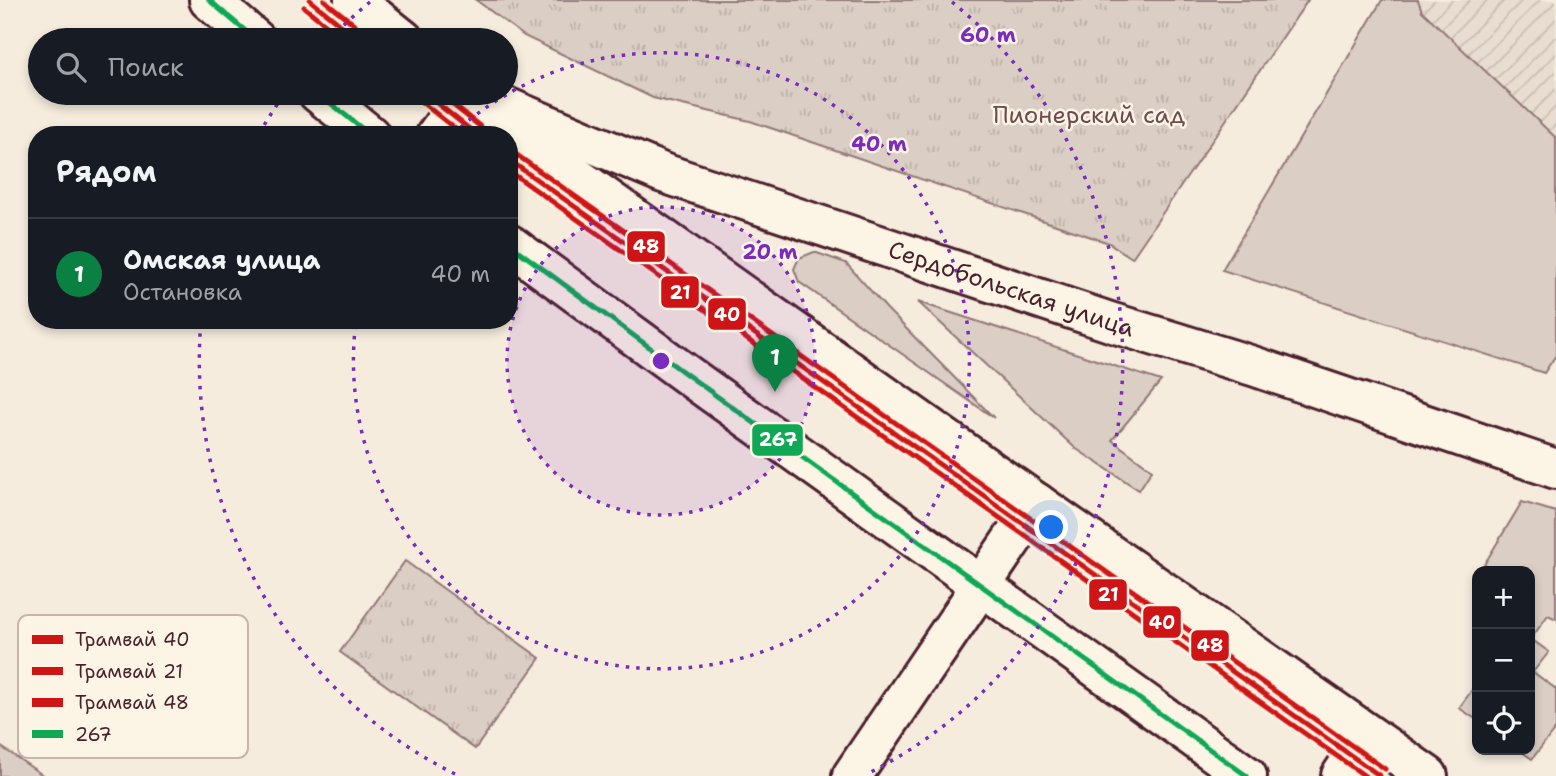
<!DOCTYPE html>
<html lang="ru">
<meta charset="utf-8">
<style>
:root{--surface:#171b24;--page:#20242c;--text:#f1f3f6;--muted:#9ea1a6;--line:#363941;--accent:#0b8043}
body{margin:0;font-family:"Shantell Sans",sans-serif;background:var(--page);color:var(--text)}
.controls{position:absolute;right:21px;bottom:21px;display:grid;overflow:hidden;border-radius:14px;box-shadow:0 4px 10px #0003}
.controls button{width:63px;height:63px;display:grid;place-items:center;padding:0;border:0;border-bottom:2px solid var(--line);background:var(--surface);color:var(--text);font:35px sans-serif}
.you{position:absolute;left:1052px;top:528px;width:24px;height:24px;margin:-18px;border:5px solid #fff;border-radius:50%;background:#1a73e8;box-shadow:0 0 0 10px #1a73e833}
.badge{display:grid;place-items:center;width:46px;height:46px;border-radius:50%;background:var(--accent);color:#fff;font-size:23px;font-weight:700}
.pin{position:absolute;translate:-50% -58px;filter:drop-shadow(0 2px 4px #0008)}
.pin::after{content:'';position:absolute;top:37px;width:24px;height:21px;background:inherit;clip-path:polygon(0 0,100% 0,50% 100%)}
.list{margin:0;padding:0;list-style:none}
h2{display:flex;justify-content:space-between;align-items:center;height:91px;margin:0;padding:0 28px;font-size:30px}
h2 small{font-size:23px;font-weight:400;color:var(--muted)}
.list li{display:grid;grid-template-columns:46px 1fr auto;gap:21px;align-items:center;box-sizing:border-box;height:112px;padding:0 28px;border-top:2px solid var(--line)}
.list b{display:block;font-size:26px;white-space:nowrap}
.list p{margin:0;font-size:23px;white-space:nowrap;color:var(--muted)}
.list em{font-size:23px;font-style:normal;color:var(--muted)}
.icon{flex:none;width:38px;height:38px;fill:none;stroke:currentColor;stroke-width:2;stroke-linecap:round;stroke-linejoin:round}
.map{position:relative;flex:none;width:1556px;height:776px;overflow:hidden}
.search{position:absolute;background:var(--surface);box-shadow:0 4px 10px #0003;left:28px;top:28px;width:490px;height:77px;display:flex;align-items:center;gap:18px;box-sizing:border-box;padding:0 24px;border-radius:38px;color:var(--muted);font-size:26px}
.panel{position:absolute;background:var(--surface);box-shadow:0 4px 10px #0003;left:28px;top:126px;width:490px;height:203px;border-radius:28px}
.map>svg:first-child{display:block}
.industrial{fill:url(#industrial-furrows)}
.green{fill:#dbcec4;stroke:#927678;stroke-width:2}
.park{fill:url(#park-tufts);stroke:#927678;stroke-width:2}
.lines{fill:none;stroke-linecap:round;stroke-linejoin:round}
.minor-casing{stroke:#4a1f2b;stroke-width:44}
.tertiary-casing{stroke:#4a1f2b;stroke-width:44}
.secondary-casing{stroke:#4a1f2b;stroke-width:44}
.minor{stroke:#fcf5e5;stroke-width:38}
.tertiary{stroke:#fcf5e5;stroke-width:38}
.secondary{stroke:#fcf5e5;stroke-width:38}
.bus-1-casing{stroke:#fcf5e5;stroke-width:10}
.bus-1{stroke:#10a855;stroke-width:5}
.tram-1-casing{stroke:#fcf5e5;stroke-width:10}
.tram-2-casing{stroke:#fcf5e5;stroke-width:10}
.tram-3-casing{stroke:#fcf5e5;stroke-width:10}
.tram-1{stroke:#ce1417;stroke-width:5}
.tram-2{stroke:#ce1417;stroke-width:5}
.tram-3{stroke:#ce1417;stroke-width:5}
.ring{fill:none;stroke:#7b2cbf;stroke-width:3.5;stroke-dasharray:3.5 7}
.labels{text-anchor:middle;stroke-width:5;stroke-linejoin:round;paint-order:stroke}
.park-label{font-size:24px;fill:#6e4b51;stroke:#fcf5e5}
.street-label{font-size:24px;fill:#4a1f2b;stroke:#fcf5e5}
.key{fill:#fcf5e5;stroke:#c7b5ad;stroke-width:2}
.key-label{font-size:19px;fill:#4a1f2b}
.centre{fill:#7b2cbf;stroke:#fcf5e5;stroke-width:3.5}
.ring-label{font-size:21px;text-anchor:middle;font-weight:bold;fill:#7b2cbf;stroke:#fcf5e5;stroke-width:5;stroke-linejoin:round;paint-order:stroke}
.line-badge{stroke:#fcf5e5;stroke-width:2.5}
.badge-label{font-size:19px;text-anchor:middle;font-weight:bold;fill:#fff}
</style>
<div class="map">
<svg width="1556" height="776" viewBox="0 0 1556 776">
<defs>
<pattern id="industrial-furrows" width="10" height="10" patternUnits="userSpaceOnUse" patternTransform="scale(1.75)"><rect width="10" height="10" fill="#e8ddd0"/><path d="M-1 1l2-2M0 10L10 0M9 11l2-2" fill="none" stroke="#c8bdb3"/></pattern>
<pattern id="park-tufts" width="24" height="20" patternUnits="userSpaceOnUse" patternTransform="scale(1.75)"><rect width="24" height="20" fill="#dbcec4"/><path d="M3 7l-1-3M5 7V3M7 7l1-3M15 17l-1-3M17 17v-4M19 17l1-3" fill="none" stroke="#bdb0a9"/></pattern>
</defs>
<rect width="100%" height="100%" fill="#f5ecde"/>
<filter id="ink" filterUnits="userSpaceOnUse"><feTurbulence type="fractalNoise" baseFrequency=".0143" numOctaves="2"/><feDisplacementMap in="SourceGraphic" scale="14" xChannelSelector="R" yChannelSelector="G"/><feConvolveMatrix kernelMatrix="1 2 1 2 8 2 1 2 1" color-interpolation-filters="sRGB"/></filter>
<g filter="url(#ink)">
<path class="industrial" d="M1418 0H1556V138L1422 11Z"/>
<path class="green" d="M1382 0H1418L1422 11 1556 138V355L1544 373 1222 270Z
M814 252 846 263 887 309 994 418 799 282 794 269 799 258Z
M918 302 1161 381 1112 440 1152 470 1139 490 1075 448Z
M1522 502 1556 512V619L1548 615 1531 639 1549 652 1533 672 1556 689V728L1532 759 1519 750H1530V571H1485L1482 568Z
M1477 683V720L1459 708Z
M0 746 44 776H0Z"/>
<path class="park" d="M476 0H1308L1132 258 1109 243 750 121 653 98 524 36Z
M405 561 540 658 475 749 340 652Z"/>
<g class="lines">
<g class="minor-casing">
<path id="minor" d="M852 776 1037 503
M1341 776 1368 735"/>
</g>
<g class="tertiary-casing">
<g id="tertiary">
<path id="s1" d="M487 99 663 173 1113 323 1253 366 1556 469"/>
<path d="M436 135 466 93"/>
</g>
</g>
<g class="secondary-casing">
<path id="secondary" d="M209 0 256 40
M354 0 404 40
M318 93 370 135
M470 93 571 173 991 471 1428 776
M509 244 686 374 1247 776"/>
</g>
<use href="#minor" class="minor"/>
<use href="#tertiary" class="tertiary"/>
<use href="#secondary" class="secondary"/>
<g class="bus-1-casing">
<path id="bus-1" d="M209 0 256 40
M318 93 370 135
M509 244 686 374 1247 776"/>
</g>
<use href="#bus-1" class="bus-1"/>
<g class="tram-1-casing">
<path id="tram-1" d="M310 0 359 40
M424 93 477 135
M509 160 1380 776"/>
</g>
<g class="tram-2-casing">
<path id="tram-2" d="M304 7 345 40
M419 100 463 135
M509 171 1365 776"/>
</g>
<g class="tram-3-casing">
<path id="tram-3" d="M324 0 365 33
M438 93 482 128
M514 153 1385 769"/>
</g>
<use href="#tram-1" class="tram-1"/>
<use href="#tram-2" class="tram-2"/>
<use href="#tram-3" class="tram-3"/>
</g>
</g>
<circle cx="661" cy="361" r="154" fill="#7b2cbf" fill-opacity=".12"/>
<g class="ring">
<circle cx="661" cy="361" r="154"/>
<path d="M453 134A308 308 0 1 1 356 321"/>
<path d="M455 774A462 462 0 0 1 201 321M259 134A462 462 0 0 1 283 96M329 40A462 462 0 0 1 370 2M952 2A462 462 0 0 1 867 774"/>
</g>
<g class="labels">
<g class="park-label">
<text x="1089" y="123">Пионерский сад</text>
</g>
<g class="street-label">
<text dy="8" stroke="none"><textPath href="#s1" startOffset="558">Сердобольская улица</textPath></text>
</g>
</g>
<rect x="18" y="615" width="230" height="143" rx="10" class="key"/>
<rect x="32" y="635" width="31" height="9" fill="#ce1417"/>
<rect x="32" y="667" width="31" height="8" fill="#ce1417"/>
<rect x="32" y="698" width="31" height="9" fill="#ce1417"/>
<rect x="32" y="730" width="31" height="8" fill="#10a855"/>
<g class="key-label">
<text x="75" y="646">Трамвай 40</text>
<text x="75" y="678">Трамвай 21</text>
<text x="75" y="709">Трамвай 48</text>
<text x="75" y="741">267</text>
</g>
<circle cx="661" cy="361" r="10" class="centre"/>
<g class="ring-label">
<text x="988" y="42">60 m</text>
<text x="879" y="151">40 m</text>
<text x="770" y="259">20 m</text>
</g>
<g class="line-badge">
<rect x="626" y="230" width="40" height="33" rx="7" fill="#ce1417"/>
<rect x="660" y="275" width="40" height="34" rx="7" fill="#ce1417"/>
<rect x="707" y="297" width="40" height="34" rx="7" fill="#ce1417"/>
<rect x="751" y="423" width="53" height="34" rx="7" fill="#10a855"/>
<rect x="1088" y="578" width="40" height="33" rx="7" fill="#ce1417"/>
<rect x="1142" y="605" width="40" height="34" rx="7" fill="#ce1417"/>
<rect x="1190" y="629" width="40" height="33" rx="7" fill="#ce1417"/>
</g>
<g class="badge-label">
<text x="646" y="253">48</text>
<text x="680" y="299">21</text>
<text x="727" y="321">40</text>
<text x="778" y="446">267</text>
<text x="1108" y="601">21</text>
<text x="1162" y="629">40</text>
<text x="1210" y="652">48</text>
</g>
</svg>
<div class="controls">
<button>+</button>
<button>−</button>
<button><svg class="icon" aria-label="locate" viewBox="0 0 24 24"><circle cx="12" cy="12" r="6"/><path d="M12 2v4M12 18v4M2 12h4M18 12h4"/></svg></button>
</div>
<div class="you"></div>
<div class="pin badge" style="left:775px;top:392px">1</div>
<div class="search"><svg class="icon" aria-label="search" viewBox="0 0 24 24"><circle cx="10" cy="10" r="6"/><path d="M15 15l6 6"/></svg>Поиск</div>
<section class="panel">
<h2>Рядом<small></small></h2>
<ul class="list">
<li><span class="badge">1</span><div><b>Омская улица</b><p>Остановка</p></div><em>40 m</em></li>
</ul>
</section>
</div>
